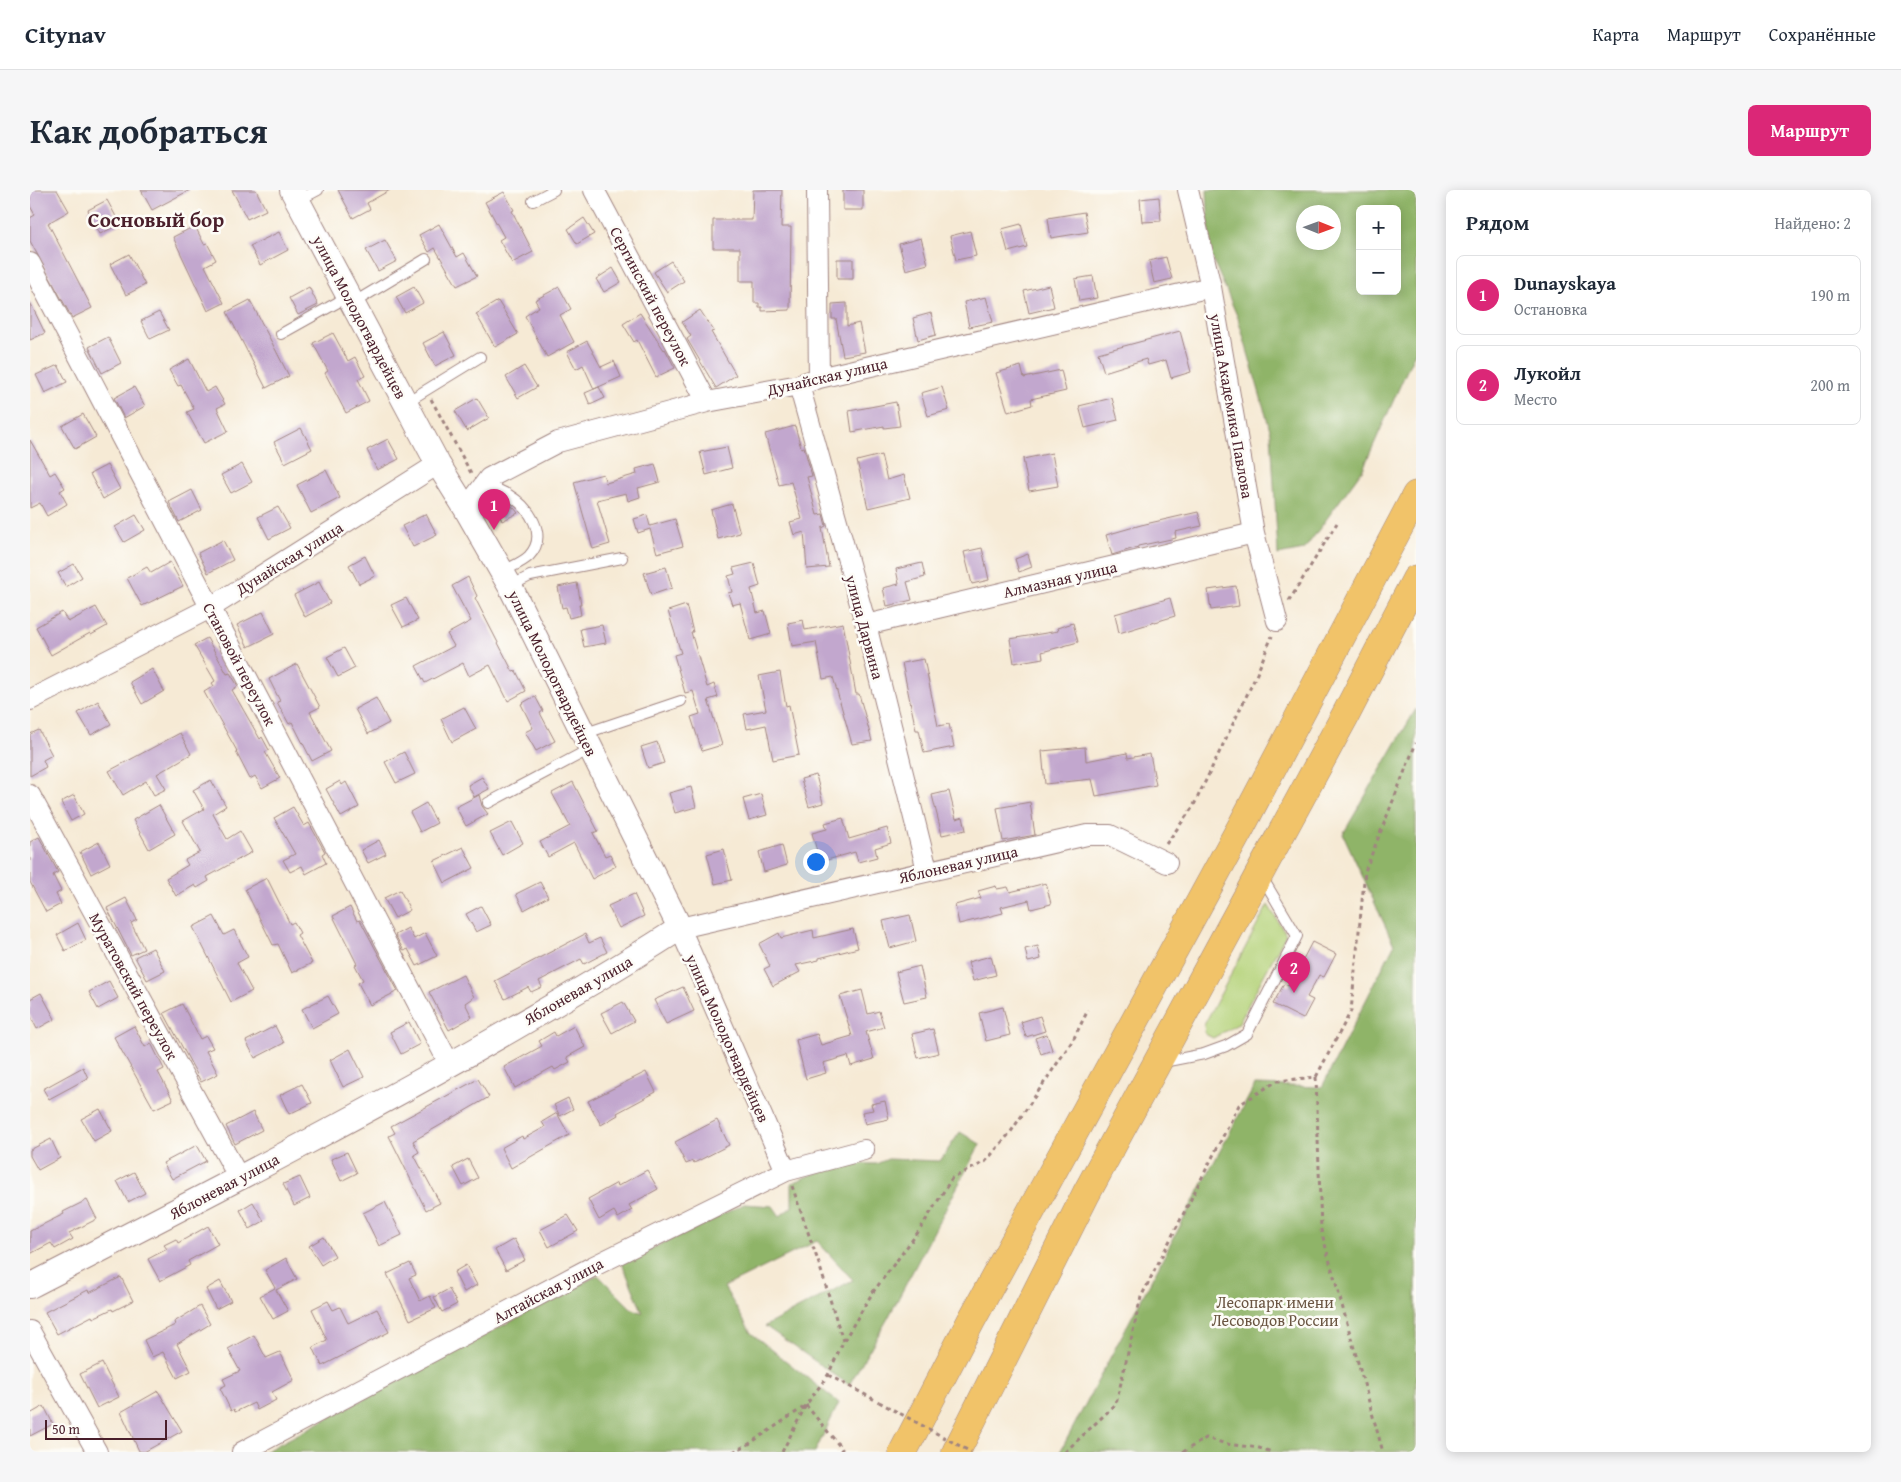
<!DOCTYPE html>
<html lang="ru">
<meta charset="utf-8">
<style>
:root{--surface:#fff;--page:#f6f6f7;--text:#1f2937;--muted:#747a83;--line:#e0e1e3;--accent:#db2777}
body{margin:0;font-family:"Gentium Book Plus",serif;background:var(--page);color:var(--text)}
.controls{position:absolute;right:15px;top:15px;display:grid;overflow:hidden;border-radius:8px;box-shadow:0 2px 12px #0003}
.controls button{width:45px;height:45px;display:grid;place-items:center;padding:0;border:0;border-bottom:1px solid var(--line);background:var(--surface);color:var(--text);font:25px sans-serif}
.compass{position:absolute;left:1266px;top:15px;width:45px;height:45px;border-radius:50%;background:var(--surface);box-shadow:0 2px 12px #0003;rotate:91deg}
.scale{position:absolute;left:15px;bottom:12px;width:122px;box-sizing:border-box;padding-left:5px;border:2px solid #4a1f2b;border-top:0;font-size:14px;line-height:18px;white-space:nowrap;color:#4a1f2b;-webkit-text-stroke:4px #fdfcf7;paint-order:stroke}
.you{position:absolute;left:785px;top:671px;width:18px;height:18px;margin:-12px;border:4px solid #fff;border-radius:50%;background:#1a73e8;box-shadow:0 0 0 8px #1a73e833}
.badge{display:grid;place-items:center;width:32px;height:32px;border-radius:50%;background:var(--accent);color:#fff;font-size:16px;font-weight:700}
.pin{position:absolute;translate:-50% -41px;filter:drop-shadow(0 1px 2px #0008)}
.pin::after{content:'';position:absolute;top:26px;width:18px;height:15px;background:inherit;clip-path:polygon(0 0,100% 0,50% 100%)}
.list{margin:0;padding:0;list-style:none}
h2{display:flex;justify-content:space-between;align-items:center;height:65px;margin:0;padding:0 20px;font-size:21px}
h2 small{font-size:16px;font-weight:400;color:var(--muted)}
.list li{display:grid;grid-template-columns:32px 1fr auto;gap:15px;align-items:center;box-sizing:border-box;height:80px;margin:0 10px 10px;padding:0 10px;border:1px solid var(--line);border-radius:8px}
.list b{display:block;font-size:19px;white-space:nowrap}
.list p{margin:0;font-size:16px;white-space:nowrap;color:var(--muted)}
.list em{font-size:16px;font-style:normal;color:var(--muted)}
.map{position:relative;flex:none;width:1386px;height:1262px;overflow:hidden;border-radius:8px}
header{display:flex;align-items:center;gap:30px;box-sizing:border-box;height:70px;padding:0 25px;background:var(--surface);border-bottom:1px solid var(--line)}
header strong{font-size:24px}
nav{display:flex;gap:28px;margin-inline-start:auto;font-size:18px}
.intro{display:flex;align-items:center;justify-content:space-between;box-sizing:border-box;height:120px;padding:0 30px}
h1{margin:0;font-size:35px}
.button{padding:12px 22px;border-radius:8px;background:var(--accent);color:#fff;font-size:18px;font-weight:700}
main{display:flex;gap:30px;padding:0 30px}
aside{flex:1;background:var(--surface);border-radius:8px;box-shadow:0 2px 12px #0003}
.map>svg:first-child{display:block}
.green{fill:#b4d278;stroke:#7f7852}
.forest{fill:#8fb468;stroke:#6c6a4a;fill-rule:evenodd}
.building{fill:#c2a7ce}
.lines{fill:none;stroke-linecap:round;stroke-linejoin:round}
.service-casing{stroke:#a08480;stroke-width:12}
.minor-casing{stroke:#a08480;stroke-width:22}
.tertiary-casing{stroke:#a08480;stroke-width:26}
.primary-casing{stroke:#a08480;stroke-width:29}
.path{stroke:#a08480;stroke-width:3;stroke-dasharray:4 4;stroke-linecap:butt}
.service{stroke:#fff;stroke-width:10}
.minor{stroke:#fff;stroke-width:20}
.tertiary{stroke:#fff;stroke-width:24}
.primary{stroke:#f1c369;stroke-width:28}
.path-bridge{stroke:#a08480;stroke-width:3;stroke-dasharray:4 4;stroke-linecap:butt}
.labels{text-anchor:middle;stroke-width:5;stroke-linejoin:round;paint-order:stroke}
.street-label{font-size:16px;fill:#4a1f2b;stroke:#fdfcf7}
.park-label{font-size:16px;fill:#6a5542;stroke:#fdfcf7}
.district-label{font-size:21px;font-weight:bold;fill:#4a1f2b;stroke:#fdfcf7}
</style>
<header>
<strong>Citynav</strong>
<nav><a>Карта</a><a>Маршрут</a><a>Сохранённые</a></nav>
</header>
<div class="intro"><h1>Как добраться</h1><a class="button">Маршрут</a></div>
<main>
<div class="map">
<svg width="1386" height="1262" viewBox="0 0 1386 1262">
<rect width="100%" height="100%" fill="#fdfcf7"/>
<filter id="ink" filterUnits="userSpaceOnUse"><feTurbulence type="fractalNoise" baseFrequency=".02" numOctaves="2"/><feDisplacementMap in="SourceGraphic" scale="10" xChannelSelector="R" yChannelSelector="G"/><feConvolveMatrix kernelMatrix="1 2 1 2 8 2 1 2 1" color-interpolation-filters="sRGB"/></filter>
<filter id="wash" filterUnits="userSpaceOnUse"><feTurbulence type="fractalNoise" baseFrequency=".0096" numOctaves="4" result="noise"/><feDisplacementMap in="SourceGraphic" scale="20" xChannelSelector="R" yChannelSelector="G"/><feGaussianBlur stdDeviation="1.12" result="paint"/><feColorMatrix in="noise" values="0 0 0 0 0 0 0 0 0 0 0 0 0 0 0 0 0 1.4 0 .05"/><feComposite in="paint" operator="in"/></filter>
<g filter="url(#wash)">
<rect width="100%" height="100%" fill="#f6ead5"/>
<path class="green" d="M1238 715 1256 744 1208 834 1183 848 1175 844 1174 835Z"/>
<path class="forest" d="M1177 0H1386V160L1333 279 1274 360 1248 365 1241 243 1208 128 1180 63ZM1330 19H1367V101H1330ZM1274 22H1304V52H1274Z
M1386 519V1262H1030L1225 895 1292 897 1364 755 1313 644Z
M930 942 950 954 857 1130 819 1195 735 1136 823 1090 787 1051 694 1097 721 1143 809 1213 785 1262H234L568 1085 601 1118 613 1123 592 1073 714 1014 743 1016 750 1026 762 1017V993L810 973 846 974 858 969 910 971Z"/>
<g id="blocks">
<path class="building" d="M0 0H27L39 21 18 33 62 118 42 128 0 51V28L5 25 0 16Z
M111 0H160L122 20Z
M202 0H226L236 20 217 29Z
M308 0H360L337 13 340 19 323 28Z
M723 0H752L751 37H761L760 120 732 121V117H729V113H724V91H710V58H683V30H722Z
M813 0H833V20H813Z
M474 2 484 20 482 21 503 62 482 73 469 50 474 47 455 12Z
M1129 7 1131 31 1112 32 1110 9Z
M77 10 90 34 70 44 58 20Z
M1054 22 1058 42 1021 48 1018 28Z
M554 28 564 44 547 54 538 39Z
M409 34 427 67 434 63 447 86 427 96 405 58 399 62 389 45Z
M991 34 997 57 978 62 972 39Z
M165 36 174 54 177 53 186 70 175 76 194 113 178 121 143 47Z
M940 41 946 66 926 70 920 46Z
M249 42 258 60 230 75 220 56Z
M891 48 898 74 876 80 869 54Z
M355 50 367 71 348 81 336 60Z
M99 64 115 95 96 105 80 74Z
M1136 67 1142 89 1124 93 1119 71Z
M807 69H823V89H807Z
M641 71 654 91 637 102 624 82Z
M583 78 591 92 574 102 566 89Z
M1063 86 1067 108 1049 111 1045 89Z
M1019 95 1024 117 999 123 994 101Z
M279 97 288 115 268 125 259 108Z
M384 97 393 113 375 123 366 107Z
M529 97 541 119 530 125 544 152 517 167 495 126 509 117 505 110Z
M956 107 963 132 939 137 934 112Z
M220 110 259 186 236 198 197 122Z
M468 111 488 144 465 157 446 124Z
M0 112 15 143 0 150Z
M817 113V136L829 133 835 162 813 166 806 129H802V114Z
M670 120 684 141 681 142 706 185 686 198 657 149 661 146 652 132Z
M129 122 139 140 120 149 111 131Z
M610 123 634 160 635 159 645 178 626 187 607 150 604 152 593 134Z
M901 123 906 145 888 150 883 128Z
M1150 141 1161 182 1141 188 1136 170 1118 175 1116 169 1074 182 1068 163Z
M414 142 426 165 405 176 393 153Z
M303 143 318 171 325 167 335 186 328 189 339 211 316 223 295 183 298 181 283 153Z
M78 147 91 173 72 183 59 157Z
M557 151 571 177 584 171 591 187 564 199 553 175 546 179 537 162Z
M159 169 176 202 185 197 195 214 187 218 198 241 174 253 157 222 164 219 151 195 148 196 139 180Z
M28 175 37 192 15 203 6 185Z
M494 176 507 197 488 208 476 187Z
M991 176 994 188 1031 180 1036 201 1001 209 1002 215 978 222 966 183Z
M104 197 115 216 94 228 84 208Z
M569 197 575 208 560 215 555 203Z
M912 197 919 220 898 226 891 203Z
M447 208 459 228 437 241 425 221Z
M1082 208 1088 230 1055 238 1049 216Z
M866 212 870 236 854 238V236L822 242 819 221Z
M53 224 66 247 45 259 32 236Z
M765 236 771 258 774 257 782 286 777 287 787 325 793 324 796 336 792 338 799 377 777 379 774 342 764 345 760 332 772 329 761 292 749 295 735 244Z
M271 238 282 259 255 273 244 252Z
M358 249 369 269 347 280 337 260Z
M0 250 20 285 25 282 35 298 30 301 37 314 17 326 10 313 0 318Z
M697 257 702 278 676 285 670 262Z
M1022 263 1028 296 999 301 993 269Z
M851 265 857 290 874 285 880 308 838 318 827 271Z
M212 274 222 292 201 303 191 285Z
M625 274 630 292 608 298 610 307 598 311 596 303 567 310 580 354 563 359 544 292 573 284 576 293 607 284 606 279Z
M77 275 90 299 73 309 60 284Z
M296 280 310 308 281 323 267 295Z
M162 300 172 320 149 332 139 312Z
M477 312 485 319 488 323 472 331 466 317Z
M702 314 710 343 688 349 681 320Z
M248 317 260 338 239 349 228 327Z
M1168 322 1172 336 1145 342 1146 348 1108 356V357L1082 365 1076 345 1111 335Z
M396 324 407 345 383 357 372 336Z
M106 325 115 340 94 352 85 337Z
M617 325 620 336 645 329 653 356 627 363 620 339 608 343 604 329Z
M193 350 203 370 178 383 168 363Z
M952 358 959 390 942 394 934 362Z
M998 364 1002 377 989 382 985 369Z
M335 366 345 386 329 394 319 375Z
M140 372 153 396 112 416 97 388 117 377 121 383Z
M724 373 730 396 721 399 727 423 735 421 741 444 720 450 710 413 702 415 698 403 702 402 698 386 705 384 703 378Z
M892 373 895 387 877 392 882 410 857 416 853 398 869 394 866 379Z
M44 374 52 387 36 397 28 383Z
M636 377 642 398 621 405 614 383Z
M438 387 447 406 445 408 483 482 486 481 496 501 478 511 460 475 439 486 433 473 395 493 386 476 424 456 417 444 441 431 422 396Z
M289 392 300 413 275 427 264 405Z
M547 393 551 414H549L551 425 539 428 536 417 532 418 528 397Z
M1206 396 1209 416 1181 420 1178 400Z
M376 408 388 430 373 437 361 415Z
M1140 408 1145 426 1089 443 1085 424Z
M656 415 663 442H661L677 497 684 494 688 507 678 510 692 555 672 561 661 527 670 524 663 501 655 503 644 465 651 463 638 421Z
M66 417 77 436 61 445 60 443 21 465 6 437 32 422 38 432Z
M233 422 244 444 218 457 207 435Z
M773 430 775 440 813 433 826 504H829L842 551 822 554 803 487 793 489 786 452 762 456 758 433Z
M1043 433 1048 452 1012 462 1013 468 984 473 980 449 1028 441 1027 438Z
M572 435 576 453 554 457 550 439Z
M177 448 197 484 200 483 208 496 202 500 230 549 232 547 239 560 235 562 250 588 232 598 225 586 220 589 206 562 207 561 174 502 184 496 182 493 185 491 164 455Z
M314 458 325 478 308 487 297 467Z
M894 469 908 536 919 534 924 557 894 563 889 540H886L872 473Z
M267 474 290 517 280 522 301 561 282 571 262 532 259 534 247 512 250 511 239 489Z
M122 479 134 501 112 514 100 492Z
M750 482 756 516 759 515 769 565 743 570 736 535 717 539 714 524 736 520 729 486Z
M505 506 513 521 510 523 525 551 506 561 495 542 503 538 491 514Z
M346 508 359 533 338 544 325 519Z
M68 511 81 534 61 545 48 523Z
M434 517 446 539 422 552 411 529Z
M9 540 22 565 13 570 16 577 0 586V544Z
M150 543 161 564 127 584 136 599 124 605 116 591 93 605 79 581Z
M627 552 634 573 618 578 611 557Z
M1055 557 1056 571 1097 563 1098 568 1120 564 1126 595 1066 606 1062 589 1015 594 1012 561Z
M374 562 385 584 366 593 355 572Z
M786 585 793 613 779 617 771 589Z
M452 587 459 599 444 607 438 595Z
M181 590 196 616 183 624 197 649 210 641 222 662 177 687 179 691 167 698 165 695 146 706 136 688 158 675 155 670 170 662 153 631 174 619 163 600Z
M310 591 312 595 316 592 329 617 311 627 296 599Z
M543 592 568 641 563 643 575 666 580 664 586 676 562 689 544 653 518 667 510 652 540 636 522 603Z
M661 597 666 617 645 623 639 603Z
M919 601 926 629 933 627 936 640 912 645 902 605Z
M731 604 737 625 719 630 713 609Z
M44 605 54 624 41 631 31 612Z
M449 605 452 616 458 624 436 636 426 617Z
M1000 612 1005 645 973 651 967 618Z
M396 613 407 633 390 642 380 622Z
M129 615 145 644 119 659 103 630Z
M263 617 274 636 279 633 295 662 292 664 296 673 276 684 272 676 260 682 253 670 265 664 244 628Z
M813 628 819 649 857 638 861 653 845 658 847 667 828 672 825 662 790 672 782 643 797 639 795 633Z
M482 632 493 653 472 665 460 643Z
M9 647 28 682 23 685 31 701 26 704 31 714 16 722 0 692V652Z
M349 650 356 664 338 673 331 660Z
M69 652 80 674 61 684 50 662Z
M752 655 757 675 734 682 729 662Z
M433 657 444 678 415 693 404 671Z
M694 659 702 690 685 694 677 664Z
M237 688 260 734 264 732 270 743 267 745 282 773 262 783 248 754 243 755 215 699Z
M510 692 518 707 494 720 486 704Z
M1016 693 1021 714 1001 719 999 710 971 717 973 723 929 734 925 715 951 708 948 701 966 696 967 699 978 697 980 702Z
M370 700 380 720 365 728 354 708Z
M604 704 614 726 589 738 578 716Z
M96 708 107 730 101 733 114 759 101 765 77 718Z
M451 716 461 735 446 742 436 724Z
M320 717 327 731 330 730 368 801 340 815 328 793 333 790 325 775 327 774 303 726Z
M880 725 886 751 860 758 853 731Z
M184 726 194 745 204 740 218 767 207 773 222 801 201 812 163 737Z
M48 733 56 750 35 761 27 745Z
M378 738 384 749 395 743 407 766 387 776 378 759 374 761 365 745Z
M823 739 828 758 789 768V770L766 775 770 782 743 796 734 779 740 776 729 754 749 743 751 748 783 740 784 748Z
M555 744 559 753 570 748 577 762 554 774 551 769 509 791 512 797 501 802 498 797 475 809 465 791Z
M1282 752 1306 764 1294 787 1289 785 1277 807 1283 810 1273 829 1243 814 1254 794 1259 796Z
M1008 756 1011 769 998 772 995 759Z
M123 758 135 781 117 790 105 767Z
M961 766 966 785 943 791 938 772Z
M890 776 897 807 874 812 866 782Z
M433 785 444 807 435 813 442 827 419 840 399 802Z
M79 791 88 808 68 819 59 802Z
M653 797 664 821 636 834 624 810Z
M832 800 838 824 849 821 854 837 836 842 844 869 821 876 818 866 793 873 796 883 776 889 766 850 787 844 791 855 822 846 810 806Z
M11 803 25 829 7 839 0 825V809Z
M298 806 308 824 282 838 272 819Z
M593 812 604 831 582 843 571 823Z
M152 814 170 849 176 846 183 858 176 861 188 884 171 892 134 823Z
M973 817 980 845 956 851 949 823Z
M1010 826 1015 841 996 847 991 832Z
M379 832 390 854 371 864 360 842Z
M104 836 115 857 121 853 134 879 128 882 143 910 124 919 84 847Z
M245 836 254 853 225 868 216 851Z
M544 836 555 857 537 867 540 872 525 880 523 877 485 898 474 877 512 856 509 851 524 842 526 846Z
M903 839 909 863 888 868 882 844Z
M1017 844 1022 860 1011 864 1005 848Z
M320 859 334 887 313 897 300 870Z
M53 877 58 888 19 909 13 899Z
M616 882 626 902 587 923 588 925 571 935 558 911Z
M448 889 459 907 383 951 389 962 384 965 410 1013 396 1020 359 946 365 943 361 936Z
M272 894 282 913 259 924 250 905Z
M538 908 543 919 530 926 524 915Z
M855 911 859 929 835 934 832 922 843 920 841 914Z
M70 919 82 941 64 951 51 929Z
M223 922 232 940 205 954 196 936Z
M527 923 539 945 481 978 471 958 492 946 493 949 515 937 512 932Z
M687 930 699 955 664 973 663 971 656 974 645 952Z
M21 949 30 968 8 980 0 966V960Z
M167 955 176 971 142 989 133 973Z
M317 962 327 983 311 991 301 969Z
M438 969 448 988 433 996 423 977Z
M617 980 628 999 599 1015 602 1020 588 1028 584 1021 569 1030 558 1009 587 993 588 996Z
M104 982 115 1003 98 1012 87 991Z
M270 987 280 1008 264 1016 253 994Z
M57 1010 67 1029 39 1043 43 1049 25 1059 21 1053 0 1064V1041L34 1024 33 1022Z
M223 1012 234 1031 220 1039 210 1020Z
M355 1012 372 1045 349 1056 333 1023Z
M538 1025 548 1041 519 1057 510 1040Z
M178 1036 188 1054 158 1071 160 1075 130 1091 118 1069 137 1059 134 1055 146 1049 148 1053Z
M294 1047 305 1066 291 1075 279 1056Z
M484 1049 495 1070 476 1080 465 1060Z
M256 1068 267 1089 246 1100 258 1121 243 1129 230 1106 245 1098 235 1080Z
M380 1073 386 1085 379 1088 390 1111 400 1106 406 1118 380 1130 357 1084Z
M436 1075 447 1095 434 1102 424 1082Z
M91 1087 103 1111 83 1121 82 1119 63 1128 62 1126 27 1144 15 1122 58 1100 59 1103Z
M190 1091 201 1111 186 1119 176 1099Z
M419 1099 427 1114 412 1122 404 1107Z
M298 1111 303 1120 310 1117 318 1133 347 1119 359 1142 292 1176 283 1157 297 1150 282 1119Z
M170 1116 180 1134 147 1154 161 1181 147 1188 133 1162 122 1167 114 1150 145 1135 144 1132Z
M224 1145 236 1168 250 1162 264 1190 242 1202 246 1210 227 1220 224 1213 205 1222 204 1219 201 1221 190 1198 196 1195 193 1189 210 1181 198 1159Z
M72 1173 89 1207 67 1218 50 1184Z
M128 1201 152 1241 114 1262 109 1261 91 1222Z
M14 1216 23 1234 0 1246V1224Z"/>
</g>
</g>
<g filter="url(#ink)">
<use href="#blocks" fill-opacity="0" stroke="#a08480" stroke-width="1"/>
<g class="lines">
<g class="service-casing">
<path id="service" d="M267 11 288 0
M503 11 524 0
M323 113 396 69
M251 144 319 106
M375 213 450 167
M455 294C463 298 472 301 479 305 499 317 519 345 499 366 492 373 480 377 472 382
M480 396 500 386 592 368
M553 544 651 511
M458 613 560 559
M1133 872 1174 864 1196 856 1217 844 1267 746 1232 687"/>
</g>
<g class="minor-casing">
<path id="minor" d="M564 0 677 212
M787 0 789 188
M1158 0 1181 97 1224 343 1247 431
M0 73 420 875
M769 195 836 435 897 680
M436 319 459 288 528 252 677 212 769 195 789 188 1181 97
M836 435 1224 343
M0 510 180 418 408 274
M0 605 209 988
M756 981 650 738 1057 645H1080L1137 673
M0 1141 67 1262
M212 1262 562 1077 756 981 834 960"/>
</g>
<g class="tertiary-casing">
<path id="tertiary" d="M0 1096C163 1012 327 929 486 837 541 805 597 773 650 738L480 396 436 319 408 274 262 0"/>
</g>
<g class="primary-casing">
<path id="primary" d="M873 1262 941 1131 1211 637 1386 305
M926 1262 1056 1004 1316 524 1386 389"/>
</g>
<path class="path" d="M401 209 441 283
M1259 411 1307 333
M1136 654 1163 617 1226 486 1242 446
M1286 887 1291 1040 1353 1262
M762 996 789 1074 813 1151
M798 1185 849 1212
M776 1215 812 1259 810 1262
M703 1262 719 1254 774 1217
M752 1262 776 1215 798 1185 813 1152 843 1102 889 1041 922 988 955 972 980 943 1043 850 1058 820
M1035 1262 1086 1214 1111 1107 1209 915 1247 891 1286 887 1321 821 1335 681 1386 553
M1153 1262 1176 1248 1197 1254 1229 1258 1242 1262"/>
<use href="#service" class="service"/>
<use href="#minor" class="minor"/>
<use href="#tertiary" class="tertiary"/>
<use href="#primary" class="primary"/>
<path class="path-bridge" d="M849 1212 941 1262"/>
</g>
</g>
<g class="labels">
<g class="street-label">
<text transform="translate(621 106) rotate(62)" y="6">Сергинский переулок</text>
<text transform="translate(330 127) rotate(62)" y="6">улица Молодогвардейцев</text>
<text transform="translate(797 186) rotate(-13)" y="6">Дунайская улица</text>
<text transform="translate(1202 216) rotate(80)" y="6">улица Академика Павлова</text>
<text transform="translate(259 368) rotate(-32)" y="6">Дунайская улица</text>
<text transform="translate(1030 389) rotate(-13)" y="6">Алмазная улица</text>
<text transform="translate(835 437) rotate(75)" y="6">улица Дарвина</text>
<text transform="translate(210 474) rotate(62)" y="6">Становой переулок</text>
<text transform="translate(523 483) rotate(64)" y="6">улица Молодогвардейцев</text>
<text transform="translate(928 674) rotate(-13)" y="6">Яблоневая улица</text>
<text transform="translate(104 796) rotate(61)" y="6">Муратовский переулок</text>
<text transform="translate(548 800) rotate(-30)" y="6">Яблоневая улица</text>
<text transform="translate(698 848) rotate(66)" y="6">улица Молодогвардейцев</text>
<text transform="translate(194 996) rotate(-28)" y="6">Яблоневая улица</text>
<text transform="translate(518 1100) rotate(-28)" y="6">Алтайская улица</text>
</g>
<g class="park-label">
<text x="1245" y="1118">Лесопарк имени<tspan x="1245" dy="18">Лесоводов России</tspan></text>
</g>
<g class="district-label">
<text x="126" y="37">Сосновый бор</text>
</g>
</g>
</svg>
<div class="controls">
<button>+</button>
<button>−</button>
</div>
<svg class="compass" viewBox="-18 -18 36 36"><path d="M0-13l5 13h-10z" fill="#e53935"/><path d="M0 13l5-13h-10z" fill="#747a83"/></svg>
<div class="scale">50 m</div>
<div class="you"></div>
<div class="pin badge" style="left:464px;top:340px">1</div>
<div class="pin badge" style="left:1264px;top:803px">2</div>
</div>
<aside>
<h2>Рядом<small>Найдено: 2</small></h2>
<ul class="list">
<li><span class="badge">1</span><div><b>Dunayskaya</b><p>Остановка</p></div><em>190 m</em></li>
<li><span class="badge">2</span><div><b>Лукойл</b><p>Место</p></div><em>200 m</em></li>
</ul>
</aside>
</main>
